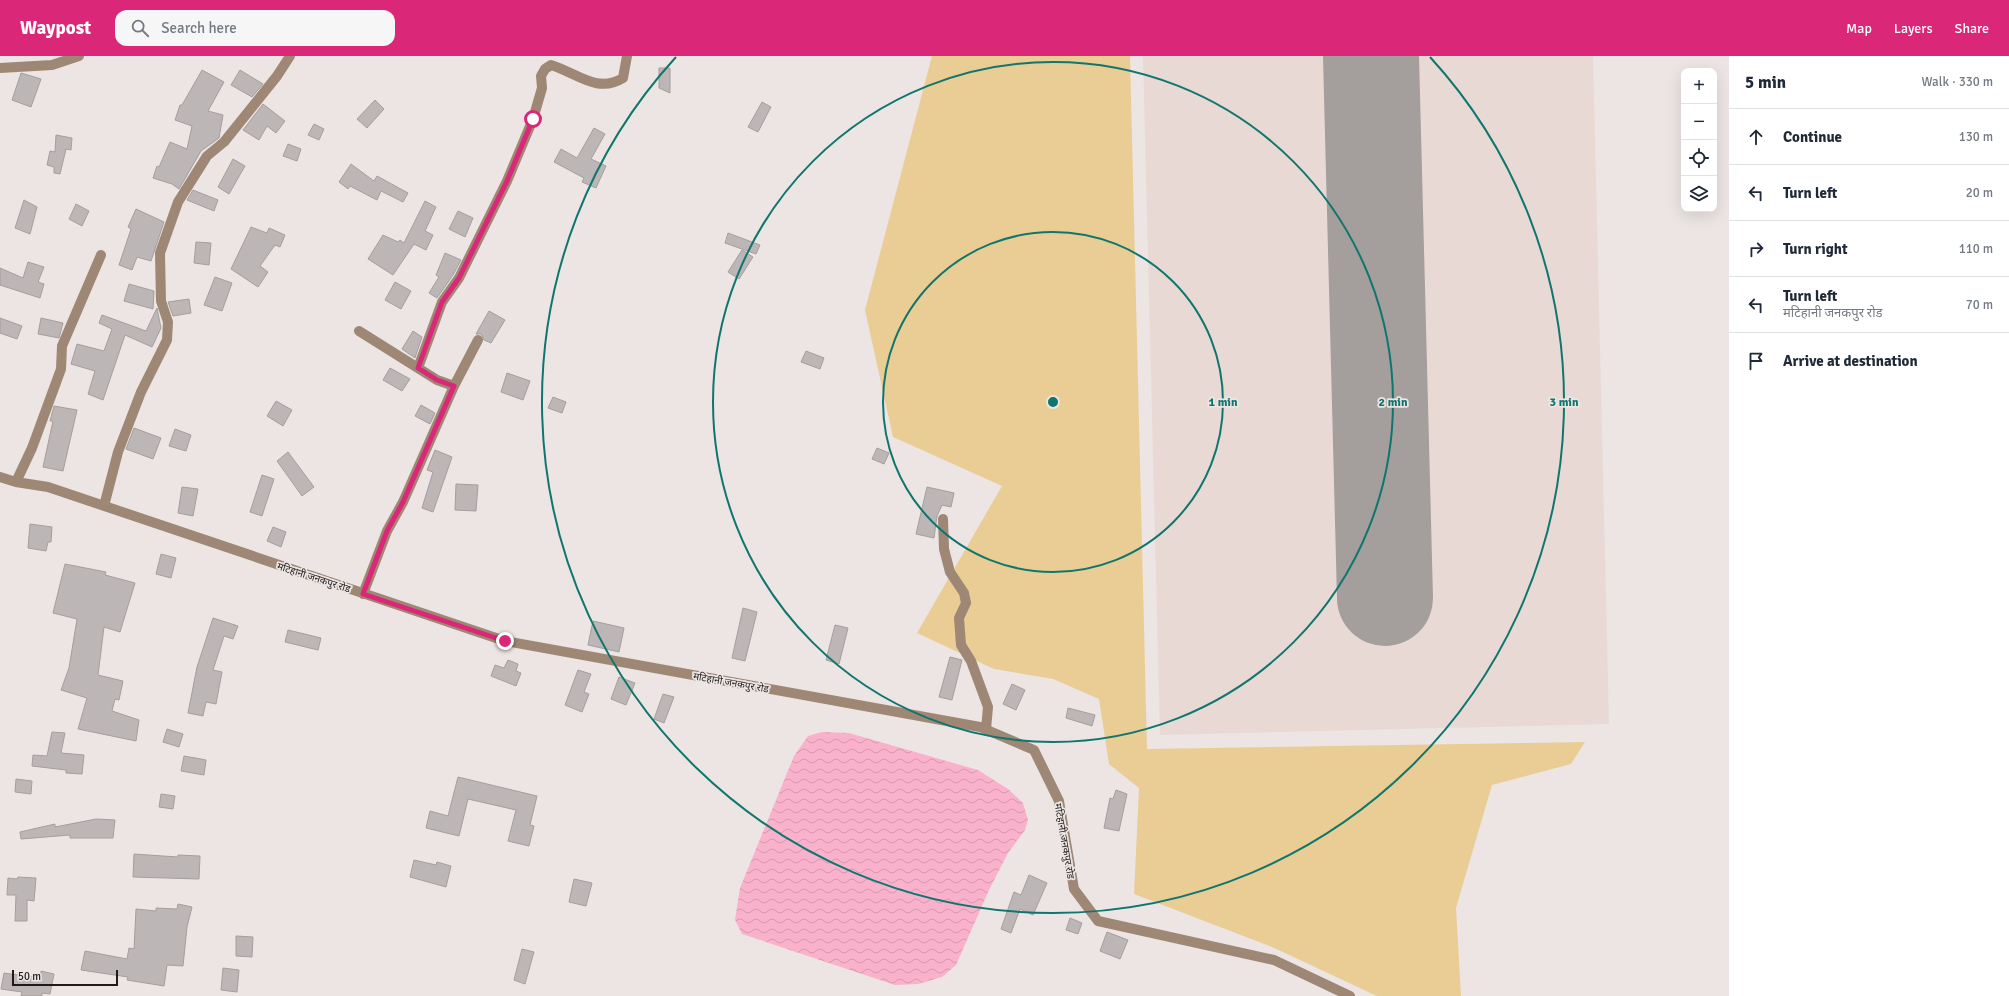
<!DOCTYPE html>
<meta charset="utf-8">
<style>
:root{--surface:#fff;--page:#f6f6f7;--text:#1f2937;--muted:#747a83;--line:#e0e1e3;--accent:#db2777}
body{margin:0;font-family:Signika,"Noto Sans Devanagari",sans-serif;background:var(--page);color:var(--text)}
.controls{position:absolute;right:12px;top:12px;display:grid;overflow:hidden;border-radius:8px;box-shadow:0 4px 16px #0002}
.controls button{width:36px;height:36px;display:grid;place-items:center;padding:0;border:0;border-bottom:1px solid var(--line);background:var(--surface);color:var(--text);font:20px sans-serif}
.scale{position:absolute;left:12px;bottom:10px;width:106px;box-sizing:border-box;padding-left:4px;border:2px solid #1e1b1a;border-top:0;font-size:11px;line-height:14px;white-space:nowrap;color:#1e1b1a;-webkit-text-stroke:3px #ece5e3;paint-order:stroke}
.stop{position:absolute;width:12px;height:12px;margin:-9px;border:3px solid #db2777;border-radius:50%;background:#fff}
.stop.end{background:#db2777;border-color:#fff;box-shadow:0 1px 4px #0008}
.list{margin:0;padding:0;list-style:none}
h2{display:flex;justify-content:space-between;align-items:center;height:52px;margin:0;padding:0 16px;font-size:17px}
h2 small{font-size:13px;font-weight:400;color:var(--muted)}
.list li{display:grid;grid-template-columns:26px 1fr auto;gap:12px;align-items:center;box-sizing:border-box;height:56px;padding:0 16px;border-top:1px solid var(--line)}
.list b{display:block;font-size:15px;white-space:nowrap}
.list p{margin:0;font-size:13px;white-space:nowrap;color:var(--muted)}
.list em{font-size:13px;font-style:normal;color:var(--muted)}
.icon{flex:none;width:22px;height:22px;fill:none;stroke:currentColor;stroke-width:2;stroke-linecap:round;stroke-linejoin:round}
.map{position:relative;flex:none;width:1729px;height:940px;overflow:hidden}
header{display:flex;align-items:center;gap:24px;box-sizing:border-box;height:56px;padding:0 20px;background:var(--accent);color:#fff}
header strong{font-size:19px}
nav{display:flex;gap:22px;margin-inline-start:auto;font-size:14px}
.search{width:280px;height:36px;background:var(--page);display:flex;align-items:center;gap:10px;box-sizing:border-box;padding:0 14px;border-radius:12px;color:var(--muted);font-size:15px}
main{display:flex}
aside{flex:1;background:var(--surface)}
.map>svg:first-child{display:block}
.built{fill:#e9d9d4}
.green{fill:#eacd95}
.water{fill:url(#water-waves)}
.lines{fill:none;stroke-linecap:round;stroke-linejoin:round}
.runway{stroke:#a49e9d;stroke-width:96}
.building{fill:#bdb6b6;stroke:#a59e9e}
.minor{stroke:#9e8774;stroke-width:10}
.route{stroke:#db2777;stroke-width:5}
.ring{fill:none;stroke:#0f766e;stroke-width:2}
.labels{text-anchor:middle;stroke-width:3.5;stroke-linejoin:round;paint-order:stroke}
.street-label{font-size:10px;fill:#1e1b1a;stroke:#ece5e3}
.centre{fill:#0f766e;stroke:#ece5e3;stroke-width:2}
.ring-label{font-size:12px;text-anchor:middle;font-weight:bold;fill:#0f766e;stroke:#ece5e3;stroke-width:3.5;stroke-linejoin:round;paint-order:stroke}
</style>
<header>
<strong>Waypost</strong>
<div class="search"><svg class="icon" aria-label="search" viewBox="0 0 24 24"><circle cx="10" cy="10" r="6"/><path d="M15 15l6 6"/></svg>Search here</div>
<nav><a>Map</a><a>Layers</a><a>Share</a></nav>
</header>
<main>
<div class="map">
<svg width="1729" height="940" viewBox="0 0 1729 940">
<defs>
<pattern id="water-waves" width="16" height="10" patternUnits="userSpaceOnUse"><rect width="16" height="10" fill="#fab2cc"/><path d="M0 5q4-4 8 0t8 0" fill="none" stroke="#d698af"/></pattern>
</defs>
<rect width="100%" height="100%" fill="#ece5e3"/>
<path class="built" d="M1143 0H1593L1609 668 1160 679Z"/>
<path class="green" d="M932 0H1130L1147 693 1585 686 1571 708 1492 729 1456 852 1461 940H1377L1272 891 1134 838 1139 732 1109 708 1099 643 1053 623 994 613 917 577 1002 430 893 381 865 254Z"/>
<path class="water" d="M822 676 849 677 978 714 1008 733 1023 747 1028 764 1025 774 1008 797 989 834 956 909 942 921 918 928 895 929 742 878 735 864 740 832 794 700 808 680Z"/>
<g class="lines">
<path class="runway" d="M1371 0 1385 542"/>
</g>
<path class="building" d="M659 12H670V37L659 32Z
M202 14 224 26 208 55 223 59 219 82 201 95 179 133 172 128 153 122 157 110 159 111 170 86 187 93 192 70 175 64 180 49H182Z
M240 14 263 28 252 41 231 29Z
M21 17 41 23 31 51 12 44Z
M375 44 384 53 367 72 357 63Z
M762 46 771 51 758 76 748 71Z
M263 48 285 65 276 77 267 70 259 84 243 74Z
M314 68 324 73 319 84 308 79Z
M594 72 605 78 591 103 606 110 596 132 582 126 584 122 554 106 561 93 577 102Z
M56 79 72 82 71 94 66 93 60 118 54 117V111L47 109 50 95 55 96Z
M288 88 301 93 297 105 283 100Z
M233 103 245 110 229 138 218 131Z
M351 108 374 125 377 120 408 137 403 146 381 135 377 144 350 130 348 133 339 126Z
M193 134 218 144 214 155 187 144Z
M24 144 37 151 30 178 15 172Z
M425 145 436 151 425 175 433 179 426 194 414 188 393 219 368 203 383 179 398 186 400 184 404 187Z
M76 148 89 155 82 170 69 163Z
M136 153 164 166 151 205 137 201 132 214 119 209 131 173 128 171Z
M458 155 473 162 465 181 449 173Z
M251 171 267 177 269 172 285 179 280 191 275 189 260 210 268 216 258 231 231 213Z
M728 177 760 189 756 198 725 187Z
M196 186 211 187 209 209 194 207Z
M742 194 753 201 739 223 728 216Z
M445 197 461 204 453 219 437 242 429 237 439 221 436 219Z
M28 206 44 211 38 226 44 228 40 242 0 229V212L23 222Z
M215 221 232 227 222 255 204 249Z
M395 226 411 235 401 253 385 244Z
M129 228 154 235 153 253 124 245Z
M189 243 191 257 173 260 168 246Z
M157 252 161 272 152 291 125 279 103 344 88 338 95 315 71 308 77 288 104 295 112 273 99 267 102 259 146 275Z
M489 255 505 264 491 287 484 284 481 278H476Z
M0 262 22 270 17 283 0 277Z
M41 262 63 267 59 282 38 278Z
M413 275 422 281 415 302 402 293Z
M806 295 824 302 820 313 801 306Z
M390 312 410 323 402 335 383 324Z
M507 317 530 325 523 344 501 336Z
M553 341 566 346 562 357 548 352Z
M276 345 292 354 283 370 267 360Z
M421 349 435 357 430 368 415 360Z
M54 350 77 354 63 415 43 411 53 365H50Z
M134 372 161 382 153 403 126 393Z
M175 373 191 379 186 395 169 390Z
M877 392 889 397 884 408 872 403Z
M435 394 452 401 433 456 422 452 433 416 427 414Z
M288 396 314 431 302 440 277 405Z
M262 419 274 423 262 460 250 456Z
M456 428 478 429 476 455 455 454Z
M182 431 198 433 193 460 178 457Z
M927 431 954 437 951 451 942 449 937 460 934 482 916 478Z
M30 468 52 471 51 486H48L46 495 28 492Z
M273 471 286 476 281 491 267 485Z
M161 498 176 502 171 522 156 518Z
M65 508 106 516 105 519 135 527 120 576 104 571 98 619 123 625 119 644 115 643 112 655 139 664 136 685 78 673 87 642 61 634 69 612 77 563 53 557Z
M743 552 757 556 745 605 732 602Z
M213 562 238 570 233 583 224 580 213 614 222 616 216 648 206 646 203 660 188 657 197 611Z
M593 565 624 572 619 596 588 589Z
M835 569 848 572 839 608 826 604Z
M288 574 321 582 318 594 285 586Z
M950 601 962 604 952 644 939 641Z
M508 604 518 608 516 615 521 617 516 630 491 620 495 609 504 612Z
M578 614 591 618 584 636 589 638 582 656 565 649Z
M619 621 635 627 626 649 611 643Z
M1012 628 1025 634 1016 654 1003 648Z
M663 638 674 641 664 667 654 663Z
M1068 652 1095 659 1092 670 1066 662Z
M167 673 183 678 179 691 163 686Z
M52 676 65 677 61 697 84 699 82 718 66 717V714L32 710 33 699 47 700Z
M184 700 206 704 204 719 181 715Z
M458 721 537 740 530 769 534 770 529 790 508 785 516 754 468 743 459 780 426 772 430 755 448 760Z
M16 723 32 725 31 738 15 736Z
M1116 734 1127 738 1119 775 1104 772 1110 742 1113 743Z
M161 738 175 740 173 753 159 751Z
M96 763 115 764 113 782H70V779L21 783 20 776 55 768V771Z
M134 798 178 801V799L200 800 199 823 133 821Z
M414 804 436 809 437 806 451 810 446 831 410 821Z
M1029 819 1047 827 1033 859 1020 853 1011 877 1001 873 1014 836 1021 839Z
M18 821 36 822 34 845 27 844V865H15L16 839H7L8 822 17 823Z
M574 823 592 827 586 850 569 846Z
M178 848 192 851 187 871 183 910 167 909 164 930 127 924 128 921 81 914 85 895 127 903 129 892 134 893 136 853 156 855V852L177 853Z
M1070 862 1082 867 1078 878 1066 874Z
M1107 876 1128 884 1120 903 1100 895Z
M236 880 253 881 252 901 236 900Z
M522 893 534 896 525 928 514 924Z
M223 912 239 914 237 936 221 934Z
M41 915 54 918 50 938 42 937V940H21L22 936 1 933 4 917 40 922Z"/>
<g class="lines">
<path class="minor" d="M0 12 52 9 79 0
M359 275 437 324 454 330
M418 312 442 246 459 222 507 125 533 63 542 32 541 20 545 13 551 9C577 17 597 38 623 22L627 0
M0 421 16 426 48 431 505 585 980 671 1034 694 1059 745 1074 833 1098 865 1274 904 1350 940
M16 426 32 392 61 313 62 290 101 199
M104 450 118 396 141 336 167 284 168 266 161 245 160 197 178 146 207 100 224 86 277 20 290 0
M943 463 944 493 950 516 964 537 966 547 959 562 961 589 971 605 988 651 986 673
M363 538 387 475 403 446 454 330 478 284"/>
</g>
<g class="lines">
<path class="route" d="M505 585 363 538 387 475 403 446 454 330 437 324 418 312 442 246 459 222 507 125 533 63"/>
</g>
<g class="ring">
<circle cx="1053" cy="346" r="170"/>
<circle cx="1053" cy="346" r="340"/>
<path d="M1430 1A511 511 0 1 1 676 1"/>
</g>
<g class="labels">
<g class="street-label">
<text transform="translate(314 521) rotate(18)" y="4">मटिहानी जनकपुर रोड</text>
<text transform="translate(731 626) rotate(10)" y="4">मटिहानी जनकपुर रोड</text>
<text transform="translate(1065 785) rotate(80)" y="4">मटिहानी जनकपुर रोड</text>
</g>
</g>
<circle cx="1053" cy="346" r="6" class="centre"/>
<g class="ring-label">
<text x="1223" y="350">1 min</text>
<text x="1393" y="350">2 min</text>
<text x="1564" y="350">3 min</text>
</g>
</svg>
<div class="controls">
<button>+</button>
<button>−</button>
<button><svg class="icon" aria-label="locate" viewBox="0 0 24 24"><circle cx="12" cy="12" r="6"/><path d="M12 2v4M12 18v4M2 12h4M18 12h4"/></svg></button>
<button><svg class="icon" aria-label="layers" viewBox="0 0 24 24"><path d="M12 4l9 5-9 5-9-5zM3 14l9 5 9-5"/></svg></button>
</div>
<div class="scale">50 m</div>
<div class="stop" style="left:533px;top:63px"></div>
<div class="stop end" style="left:505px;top:585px"></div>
</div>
<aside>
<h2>5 min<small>Walk · 330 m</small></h2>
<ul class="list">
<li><svg class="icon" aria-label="ahead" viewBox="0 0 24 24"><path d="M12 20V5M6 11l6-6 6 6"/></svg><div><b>Continue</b></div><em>130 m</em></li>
<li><svg class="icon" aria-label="left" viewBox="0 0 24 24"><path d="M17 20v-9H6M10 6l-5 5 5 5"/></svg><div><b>Turn left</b></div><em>20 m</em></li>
<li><svg class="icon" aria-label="right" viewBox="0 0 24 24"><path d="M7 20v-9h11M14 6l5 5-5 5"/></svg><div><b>Turn right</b></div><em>110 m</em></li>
<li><svg class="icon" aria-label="left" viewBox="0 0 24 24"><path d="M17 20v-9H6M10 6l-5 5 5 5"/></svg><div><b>Turn left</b><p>मटिहानी जनकपुर रोड</p></div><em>70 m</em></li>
<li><svg class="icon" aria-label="arrive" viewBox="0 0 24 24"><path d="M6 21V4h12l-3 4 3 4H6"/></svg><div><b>Arrive at destination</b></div></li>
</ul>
</aside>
</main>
